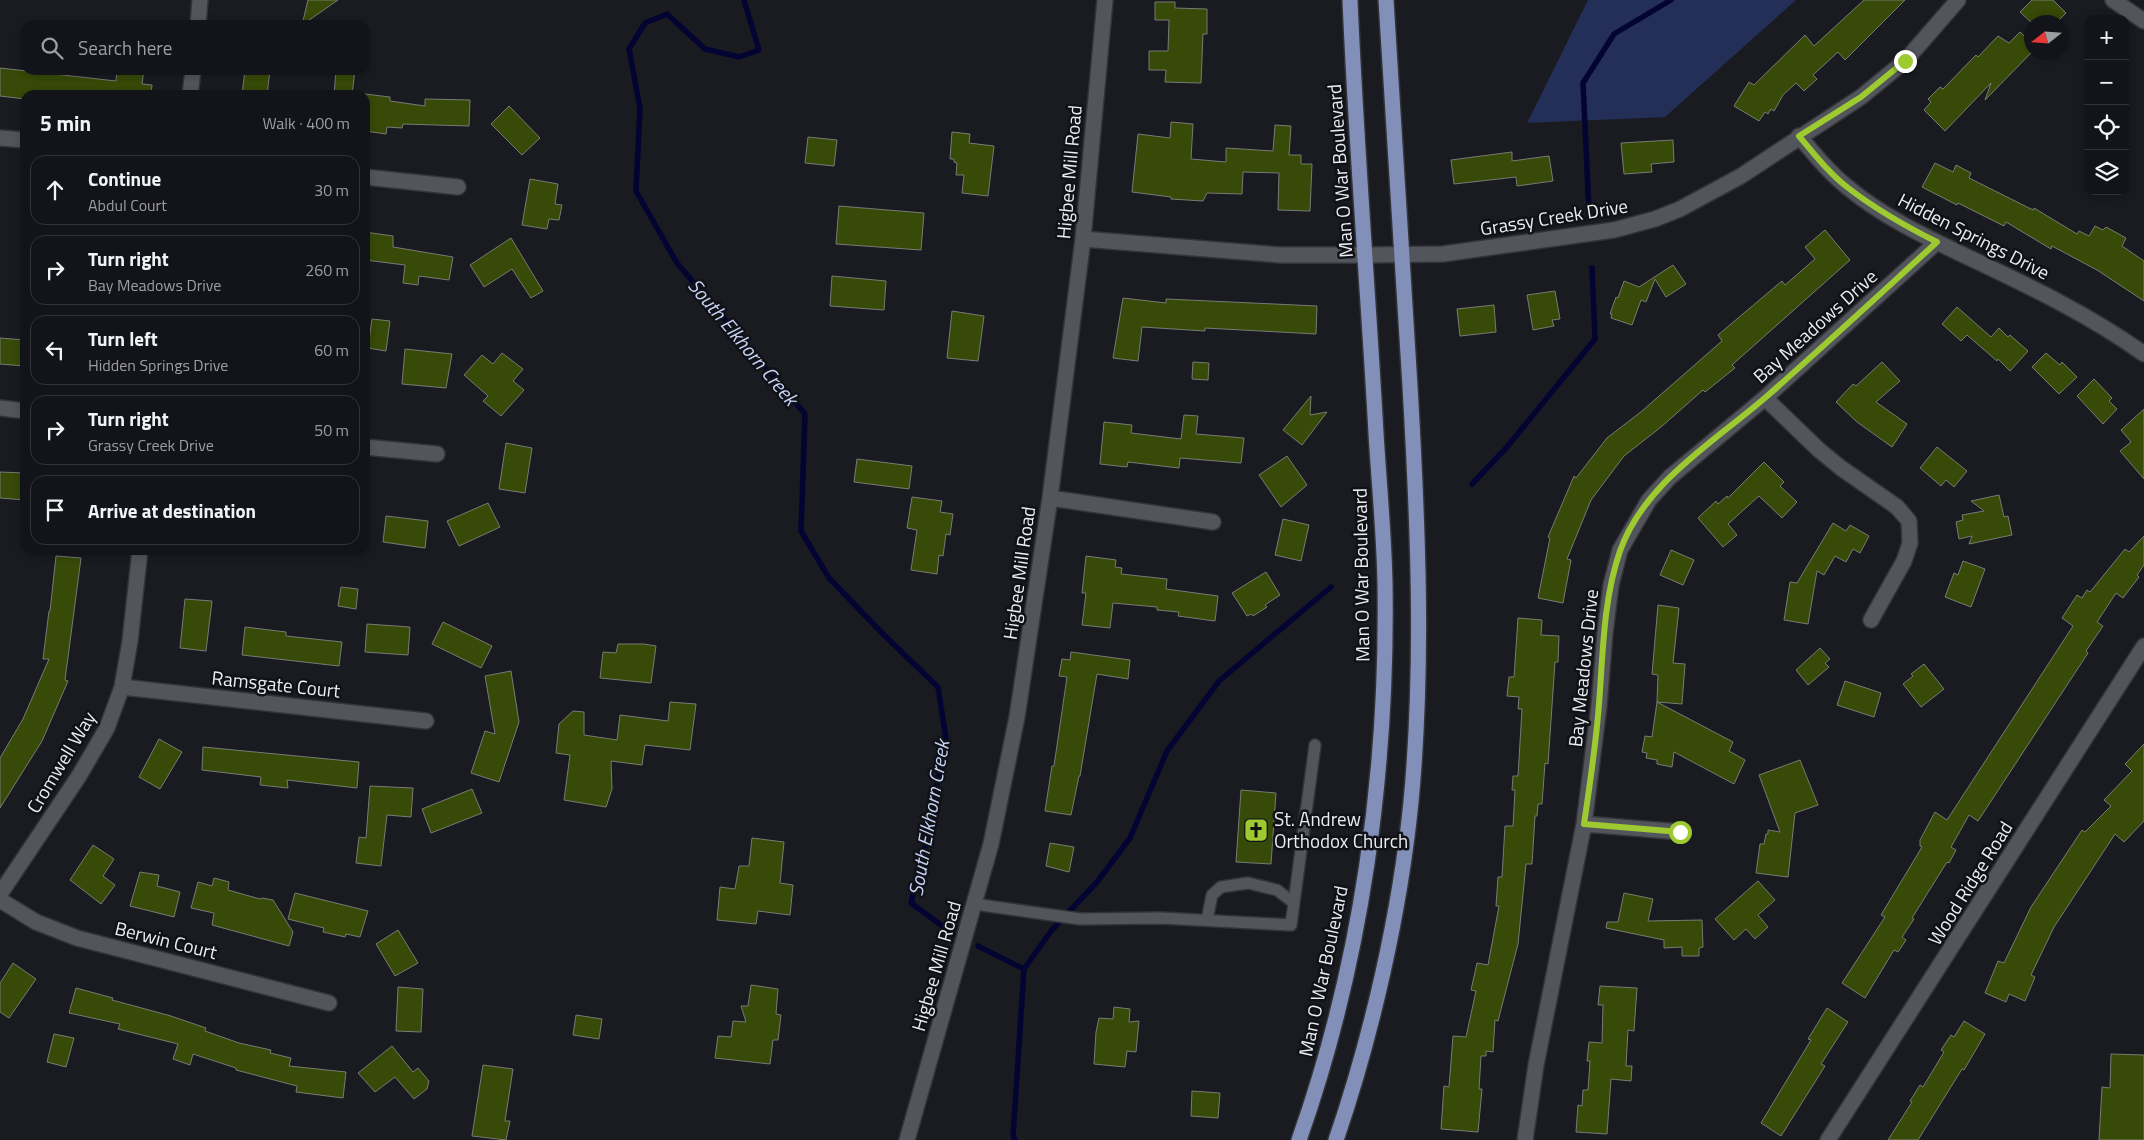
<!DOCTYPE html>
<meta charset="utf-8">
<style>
:root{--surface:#131419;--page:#202126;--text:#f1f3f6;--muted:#9d9ea2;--line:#323338}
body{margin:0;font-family:"Titillium Web",sans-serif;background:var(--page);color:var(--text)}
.controls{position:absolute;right:15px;top:15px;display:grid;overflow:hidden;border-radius:10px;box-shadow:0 2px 8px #0003}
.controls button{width:45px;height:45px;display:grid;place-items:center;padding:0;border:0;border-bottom:1px solid var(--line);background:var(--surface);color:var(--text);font:25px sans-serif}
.compass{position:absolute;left:2024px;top:15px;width:45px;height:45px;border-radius:50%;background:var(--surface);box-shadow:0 2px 8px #0003;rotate:253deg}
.stop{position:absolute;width:15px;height:15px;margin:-11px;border:4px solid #9dca31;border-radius:50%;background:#fff}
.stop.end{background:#9dca31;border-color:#fff;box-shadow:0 1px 5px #0008}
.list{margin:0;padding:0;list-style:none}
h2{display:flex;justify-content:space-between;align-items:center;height:65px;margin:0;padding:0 20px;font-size:21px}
h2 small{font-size:16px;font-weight:400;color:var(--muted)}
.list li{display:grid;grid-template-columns:32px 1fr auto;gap:15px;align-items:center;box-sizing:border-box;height:70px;margin:0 10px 10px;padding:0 10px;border:1px solid var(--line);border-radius:15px}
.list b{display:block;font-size:19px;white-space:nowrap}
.list p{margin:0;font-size:16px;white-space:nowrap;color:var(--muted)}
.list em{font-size:16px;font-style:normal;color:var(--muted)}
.icon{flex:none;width:28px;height:28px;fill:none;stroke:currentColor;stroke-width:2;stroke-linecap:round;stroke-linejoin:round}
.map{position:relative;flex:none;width:2144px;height:1140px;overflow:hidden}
.search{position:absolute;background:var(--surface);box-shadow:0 2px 8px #0003;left:20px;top:20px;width:350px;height:55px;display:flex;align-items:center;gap:12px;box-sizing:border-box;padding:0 18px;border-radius:15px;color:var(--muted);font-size:19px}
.panel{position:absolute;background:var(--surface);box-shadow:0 2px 8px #0003;left:20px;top:90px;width:350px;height:465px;border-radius:15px}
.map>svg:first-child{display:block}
.green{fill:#242f58}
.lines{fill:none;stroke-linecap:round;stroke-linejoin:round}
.stream{stroke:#040433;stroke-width:5.5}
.building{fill:#374a07;stroke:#787b74}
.lane-casing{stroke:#333438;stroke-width:14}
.street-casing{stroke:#333438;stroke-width:18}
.primary-casing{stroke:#333438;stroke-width:18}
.lane{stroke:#53555c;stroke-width:11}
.street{stroke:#53555c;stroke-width:15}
.primary{stroke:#828fb8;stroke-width:15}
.route{stroke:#9dca31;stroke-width:6}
.labels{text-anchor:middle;stroke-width:5;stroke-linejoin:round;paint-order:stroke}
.street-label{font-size:19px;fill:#ebedf1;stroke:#101218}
.poi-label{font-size:19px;fill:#ebedf1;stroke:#101218;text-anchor:start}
.water-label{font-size:20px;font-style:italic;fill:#c8d3f5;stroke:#101218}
</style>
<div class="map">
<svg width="2144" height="1140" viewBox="0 0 2144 1140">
<rect width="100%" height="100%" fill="#191b21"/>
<path class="green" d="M1588 0H1796L1665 117 1527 123Z"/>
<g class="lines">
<path class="stream" d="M744 0 759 50 739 57 705 49 667 14 645 23 629 49 640 108 636 191 677 263 805 414 801 531 829 578 884 635 938 687 946 739 925 847 911 903 953 934
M1589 212 1583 83 1614 34 1671 0
M1472 484 1507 447 1595 339 1592 268
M978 946 1024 969 1013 1136 1015 1140
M1024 969 1051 931 1097 882 1130 838 1167 751 1219 681 1331 587"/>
</g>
<path class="building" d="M308 0H338L302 25Z
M1864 0H1905L1845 60 1838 52 1813 75 1817 79 1804 91 1796 83 1783 95 1774 111 1771 109 1768 114 1765 112 1759 121 1734 106 1749 82 1754 85 1805 35 1814 46Z
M2032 0H2053L2066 13 2057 22 2032 23 2020 12Z
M1155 2H1175V8L1207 9V34H1203L1201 83 1165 82 1166 70H1149V51H1168L1169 20H1155Z
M2020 32 2032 43V52L1985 100 1991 83 1945 131 1924 110 1931 102 1928 99 1940 87 1943 89 1976 55 1978 57 1998 36 2009 43Z
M0 68 116 81 117 70H144L142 84 152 85 151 95H25V99L0 96Z
M245 70H270L267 95H242Z
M336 70H355L352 95H334Z
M365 94 390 97V101L425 106V99L470 100 469 126 403 124 402 128 387 127 386 134 365 131Z
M509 106 540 138 522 155 491 124Z
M1171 122 1193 124 1191 159 1226 162V148L1273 151 1275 125 1291 126 1289 155H1301V164H1312L1310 211 1278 210 1279 173 1243 172 1242 194 1207 193 1203 201 1171 199V197L1132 192 1138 134 1170 138Z
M952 132 970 134 969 143 994 146 988 196 962 193 964 175H956L957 163 954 162V159H950Z
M808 137 837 140 834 166 805 163Z
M1673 140 1674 162 1651 164 1652 172 1624 174 1621 143Z
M1512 152V161L1549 156 1553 181 1517 186 1516 177 1454 184 1451 160Z
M1935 163 1953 172 1956 165 1971 173 1969 178 2033 210 2034 208 2077 234 2079 231 2089 236 2095 226 2103 230 2106 227 2126 238 2122 246 2144 261V301L2097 270 2052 246 2051 249 2006 222 2004 226 1958 203 1957 205 1922 187Z
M530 179 558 184 555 204 562 205 559 220 549 219 547 229 522 225Z
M839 206 924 213 921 250 836 244Z
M1825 230 1850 260 1732 365 1735 368 1705 392 1703 390 1661 427 1624 456 1591 500 1567 559 1571 560 1563 603 1538 598 1550 538 1548 537 1574 476 1576 478 1607 438 1642 411 1722 341 1718 335 1782 281 1785 285 1815 259 1805 247Z
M365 232 393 236V247L453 257 449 280 419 276 418 285 403 283 405 265 365 260Z
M511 238 543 291 531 298 512 269 484 287 470 265Z
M1673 265 1686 284 1666 297 1655 279 1646 302 1641 300 1632 325 1611 318 1612 314H1610L1616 297 1618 298 1624 281 1639 287Z
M832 276 886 281 884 310 830 306Z
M1555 291 1560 319 1552 320 1554 326 1533 330 1527 295Z
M1123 298 1166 303V299L1317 306 1316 334 1205 328V331L1142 327 1138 361 1113 358Z
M1494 305 1496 332 1460 336 1457 309Z
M1957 307 1991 337 1999 328 2008 337 2010 335 2028 351 2010 371 1998 359 1997 361 1967 335 1961 341 1942 324Z
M952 311 984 316 978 361 947 358Z
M372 319 390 321 386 351 368 348Z
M0 338 25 340V366L0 364Z
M405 349 452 354 446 388 402 384Z
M502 353 523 369 513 381 524 390 501 416 483 401 488 396 464 375 482 355 493 364Z
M2046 353 2060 365 2062 362 2077 377 2059 394 2032 367Z
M1193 362 1209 363 1208 380 1192 379Z
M1882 362 1900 381 1876 402 1907 424 1892 447 1857 422 1836 402 1853 384 1856 386Z
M2094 379 2112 398 2109 401 2117 409 2103 424 2077 396Z
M1311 396 1310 415 1327 412 1302 445 1283 430Z
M2144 409V479L2120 451 2131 442 2121 430Z
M1184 415 1198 416 1196 434 1244 438 1241 463 1180 458 1179 468 1128 462 1127 467 1100 464 1104 422 1132 425 1131 433 1181 439Z
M506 443 532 448 525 493 499 489Z
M1937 447 1967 471 1954 487 1946 480 1941 486 1920 468Z
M1287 456 1307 485 1281 507 1259 475Z
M857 459 912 466 909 489 854 482Z
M1764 462 1784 482 1780 486 1797 502 1782 518 1759 496 1728 524 1737 535 1723 547 1698 518 1716 501 1718 504 1727 496 1728 498Z
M0 472 25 473V500L0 498Z
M1999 495 2004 517 2008 516 2012 535 1969 544 1972 536 1959 539 1956 522 1963 520 1962 515 1984 511 1971 501Z
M912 497 942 501 940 512 953 514 950 535 946 534 943 556 939 555 937 574 911 570 917 530 907 528Z
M488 503 500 527 459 546 447 521Z
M386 516 428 521 425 548 383 542Z
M1283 519 1309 525 1301 561 1275 555Z
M1833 523 1846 531 1850 525 1869 536 1860 553 1853 549 1846 562 1835 556 1824 575 1817 571 1808 624 1784 620 1790 582 1797 583Z
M2144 536V565L2137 575 2139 577 2123 598 2116 593 2097 622 2103 626 2086 651 2088 653 1978 821 1969 815 1951 847 1956 850 1949 863 1947 862 1912 918 1914 919 1902 937 1906 940 1898 952 1894 950 1865 998 1842 983 1885 917 1881 915 1922 847 1920 846V840L1935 812 1947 820 2073 626 2062 618 2077 595 2082 598 2087 590 2090 592 2125 549 2129 552Z
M1671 550 1694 560 1683 585 1660 575Z
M56 556 81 558 65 680 68 681 42 741 0 808V758L23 719 49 659H43L49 611H50Z
M1086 556 1116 560 1115 567 1122 568 1121 574 1167 579 1166 589 1218 596 1215 621 1178 616 1179 612 1157 610V607L1113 603 1110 628 1082 625 1086 593H1082Z
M1963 561 1985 569 1971 607 1945 597 1954 573 1958 575Z
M1266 572 1280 595 1265 605 1267 607 1253 616 1251 614 1247 616 1232 593Z
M341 587 358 589 356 609 338 606Z
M185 599 212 601 206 651 180 648Z
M1658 605 1679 608 1673 663 1685 664 1682 704 1657 702 1658 675 1652 674Z
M1518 618 1542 620 1541 635 1559 636 1558 662H1555L1548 764 1545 763 1542 804H1538L1537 816H1535L1532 864H1526L1518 944 1498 1021 1495 1020 1493 1052 1486 1051V1056H1481L1479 1089H1482L1478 1132 1441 1129 1444 1086 1449 1087 1453 1036 1466 1037 1476 991 1471 990 1477 963 1488 965 1499 906H1496L1498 877H1502L1505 826H1513L1515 790H1512L1513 776H1518L1522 709H1518L1519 697 1507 696 1509 677H1514Z
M443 622 492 646 481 668 432 644Z
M367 624 410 627 408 655 365 652Z
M245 627 286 632V636L342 642 339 666 242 655Z
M618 644H644L656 646 651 683 600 678 603 652 616 653Z
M1820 648 1830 659 1825 663 1829 667 1808 685 1796 670Z
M1071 652 1130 660 1128 679 1097 674 1080 776H1079L1071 815 1045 811 1052 766H1054L1067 677 1059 676 1062 659 1070 660Z
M1924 664 1944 689 1921 707 1903 684 1913 676 1911 674Z
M511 671 519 722 499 782 471 773 485 731 495 734 485 676Z
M1845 681 1881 693 1874 717 1837 705Z
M670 702 696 704 690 750 645 745 642 765 611 761 612 789 606 807 564 800 570 755 556 753 559 724 573 711 584 712V735L617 740 620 715 668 721Z
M1657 702 1733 742 1729 751 1745 760 1734 784 1674 752 1672 767 1657 764V760L1646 758 1647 753 1642 752 1645 736 1652 737Z
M159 739 182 752 160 789 139 777Z
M2144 744V821L2124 842 2115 834 2054 927 2031 975 2035 977 2025 1001 2009 994 2006 1002 1985 993 1998 961 2004 963 2031 907 2082 830 2085 832 2111 806 2104 800 2132 771 2125 764Z
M203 747 359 762 357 788 287 780 288 788 260 785 261 777 202 770Z
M1800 760 1818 805 1795 813 1788 877 1756 873 1760 844H1764L1766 834H1768V830L1780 832 1759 775Z
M370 786 413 788 411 817 387 815 381 866 356 863 359 837 366 838Z
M472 789 482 813 431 833 422 809Z
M1241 790 1276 793 1271 864 1236 862Z
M752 838 784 842 780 883 793 885 790 915 758 911 756 924 717 920 720 887 735 889 739 866H749Z
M1050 843 1074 847 1069 872 1046 866Z
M93 845 114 859 103 876 115 885 101 904 70 880Z
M140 872 159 875 157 886 180 892 174 917 130 906Z
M214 878 229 882 228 890 260 899 262 898 273 900 293 932 289 946 212 925 214 913 191 908 198 882 212 886Z
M1758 881 1775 900 1758 915 1768 927 1755 939 1746 929 1734 940 1715 919Z
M295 893 368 911 360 937 346 934 345 937 323 932 324 928 288 919Z
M1624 893 1653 899 1648 921 1702 920 1703 947 1699 948V956H1682V947L1664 948V940L1606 928 1607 922H1618Z
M398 930 418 963 395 976 376 944Z
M13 963 36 979 9 1018 0 1012V983Z
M751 985 778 989 776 1014 781 1015 778 1040H773L770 1064 715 1058 718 1036 731 1037 733 1021 746 1022 741 1006H748Z
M1600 986 1637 988 1634 1031 1628 1030 1626 1066H1632L1631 1081 1611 1079 1607 1134 1576 1132 1578 1105 1582 1106 1583 1090H1588L1590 1061H1587L1589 1042 1602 1043 1603 1005H1598Z
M398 987 423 989 421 1032 396 1031Z
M76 988 113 998 112 1000 171 1016 206 1028 205 1031 239 1043 271 1050 270 1053 291 1058 289 1066 346 1072 343 1098 296 1092 297 1086 236 1070V1068L193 1054 190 1065 173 1059 178 1044 118 1029 120 1024 69 1013Z
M1114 1007 1130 1009 1129 1022 1139 1021 1136 1052 1127 1051 1125 1067 1094 1064 1096 1032 1099 1018 1113 1019Z
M1827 1008 1848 1022 1821 1064 1825 1066 1781 1136 1761 1123 1811 1040 1808 1039Z
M576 1015 602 1019 599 1039 573 1035Z
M1964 1021 1985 1034 1964 1070 1962 1069 1918 1140H1888L1912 1102 1910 1101 1920 1085 1923 1087 1944 1052 1941 1050 1951 1035 1954 1037Z
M54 1034 74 1038 66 1067 47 1062Z
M392 1046 413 1072 418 1068 429 1081 427 1089 414 1099 395 1077 375 1092 358 1073Z
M2111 1054 2144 1055V1140H2099L2102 1087 2110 1088Z
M483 1065 513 1069 505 1121H510L506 1140 472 1136Z
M1192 1091 1220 1093 1218 1118 1191 1116Z"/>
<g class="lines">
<g class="lane-casing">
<path id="lane" d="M974 904 1080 919 1161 918 1291 925 1315 745
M1207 920 1212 895 1221 887 1248 883 1277 890 1294 903"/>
</g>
<g class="street-casing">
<path id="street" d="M2113 0 2144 21
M198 25 200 0
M190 95 193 70
M1799 136C1814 154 1828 171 1846 186 1884 218 1930 239 1974 260 2033 288 2091 316 2144 354
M0 138 25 140
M365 177 458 187
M1083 239 1280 255H1366L1443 254 1614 230 1655 219 1680 209 1741 176 1861 97 1905 61 1958 0
M1765 398 1819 450 1841 468 1897 507 1909 521 1910 543 1904 561 1871 620
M0 408 25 411
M365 447 437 454
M1050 498 1213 522
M122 687 426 721
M1584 824 1681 832
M0 894 79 776 107 728 122 687 130 641 140 550
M0 900 36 922 77 938 329 1003
M907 1140 991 844 1017 717 1050 498 1083 239 1105 0
M1525 1140 1536 1065 1584 824 1599 706 1605 633 1611 585 1620 550 1649 500 1670 477 1765 398 1937 242
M1828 1140 2144 646"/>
</g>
<g class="primary-casing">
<path id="primary" d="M1299 1140C1362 962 1388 771 1385 583 1384 533 1379 483 1376 433 1368 289 1356 144 1350 0
M1336 1140C1372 1035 1400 912 1411 802 1424 664 1418 525 1410 386 1402 258 1394 129 1386 0"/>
</g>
<use href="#lane" class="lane"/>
<use href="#street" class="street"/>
<use href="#primary" class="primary"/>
</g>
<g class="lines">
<path class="route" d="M1680 832 1584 824C1590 784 1596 744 1599 704 1603 654 1603 600 1620 551 1644 483 1714 442 1766 397 1824 346 1880 294 1937 242 1905 226 1875 209 1847 187 1829 173 1814 154 1799 136L1861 97 1905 61"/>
</g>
<defs>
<g id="church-square" transform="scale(1.25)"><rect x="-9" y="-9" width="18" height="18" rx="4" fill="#9dca31" stroke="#101218"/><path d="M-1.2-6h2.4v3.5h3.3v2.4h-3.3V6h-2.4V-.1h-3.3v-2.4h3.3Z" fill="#111"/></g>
</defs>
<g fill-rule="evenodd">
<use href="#church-square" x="1256" y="830"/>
</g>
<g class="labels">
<g class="street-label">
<text transform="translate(1340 171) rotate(-94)" y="7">Man O War Boulevard</text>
<text transform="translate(1069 172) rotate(-85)" y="7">Higbee Mill Road</text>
<text transform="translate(1554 217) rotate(-9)" y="7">Grassy Creek Drive</text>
<text transform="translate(1974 236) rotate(27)" y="7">Hidden Springs Drive</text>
<text transform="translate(1815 326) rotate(-42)" y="7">Bay Meadows Drive</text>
<text transform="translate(1019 573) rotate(-82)" y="7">Higbee Mill Road</text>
<text transform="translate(1361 575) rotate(-91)" y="7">Man O War Boulevard</text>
<text transform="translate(1583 668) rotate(-84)" y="7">Bay Meadows Drive</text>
<text transform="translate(276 684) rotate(6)" y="7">Ramsgate Court</text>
<text transform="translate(61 762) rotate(-59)" y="7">Cromwell Way</text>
<text transform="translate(1970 883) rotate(-58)" y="7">Wood Ridge Road</text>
<text transform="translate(166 940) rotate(14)" y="7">Berwin Court</text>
<text transform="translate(936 966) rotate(-74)" y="7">Higbee Mill Road</text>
<text transform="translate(1323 971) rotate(-78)" y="7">Man O War Boulevard</text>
</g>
<g class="poi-label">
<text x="1274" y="826">St. Andrew<tspan x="1274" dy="22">Orthodox Church</tspan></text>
</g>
<g class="water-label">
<text transform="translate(743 342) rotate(50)" y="7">South Elkhorn Creek</text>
<text transform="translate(929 818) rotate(-80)" y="7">South Elkhorn Creek</text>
</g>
</g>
</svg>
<div class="controls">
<button>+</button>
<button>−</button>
<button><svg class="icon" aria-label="locate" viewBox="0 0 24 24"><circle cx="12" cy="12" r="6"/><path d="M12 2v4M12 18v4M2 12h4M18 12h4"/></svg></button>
<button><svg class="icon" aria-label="layers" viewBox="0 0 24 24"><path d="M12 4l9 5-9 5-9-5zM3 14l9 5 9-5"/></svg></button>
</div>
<svg class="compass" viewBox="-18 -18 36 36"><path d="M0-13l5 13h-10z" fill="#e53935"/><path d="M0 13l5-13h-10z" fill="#9d9ea2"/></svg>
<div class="stop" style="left:1680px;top:832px"></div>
<div class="stop end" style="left:1905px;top:61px"></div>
<div class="search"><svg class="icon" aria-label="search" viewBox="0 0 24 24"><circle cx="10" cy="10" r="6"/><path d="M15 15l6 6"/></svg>Search here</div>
<section class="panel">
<h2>5 min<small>Walk · 400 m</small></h2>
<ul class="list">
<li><svg class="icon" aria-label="ahead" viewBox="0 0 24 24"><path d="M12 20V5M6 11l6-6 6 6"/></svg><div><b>Continue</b><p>Abdul Court</p></div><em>30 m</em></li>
<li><svg class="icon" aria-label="right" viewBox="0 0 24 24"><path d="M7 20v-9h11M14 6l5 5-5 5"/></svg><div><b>Turn right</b><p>Bay Meadows Drive</p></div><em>260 m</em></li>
<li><svg class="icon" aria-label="left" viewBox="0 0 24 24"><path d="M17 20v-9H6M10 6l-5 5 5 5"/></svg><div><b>Turn left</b><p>Hidden Springs Drive</p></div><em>60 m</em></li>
<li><svg class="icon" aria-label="right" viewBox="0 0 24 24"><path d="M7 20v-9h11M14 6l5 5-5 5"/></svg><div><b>Turn right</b><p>Grassy Creek Drive</p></div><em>50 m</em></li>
<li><svg class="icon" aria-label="arrive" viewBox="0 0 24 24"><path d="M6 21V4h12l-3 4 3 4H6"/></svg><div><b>Arrive at destination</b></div></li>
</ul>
</section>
</div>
